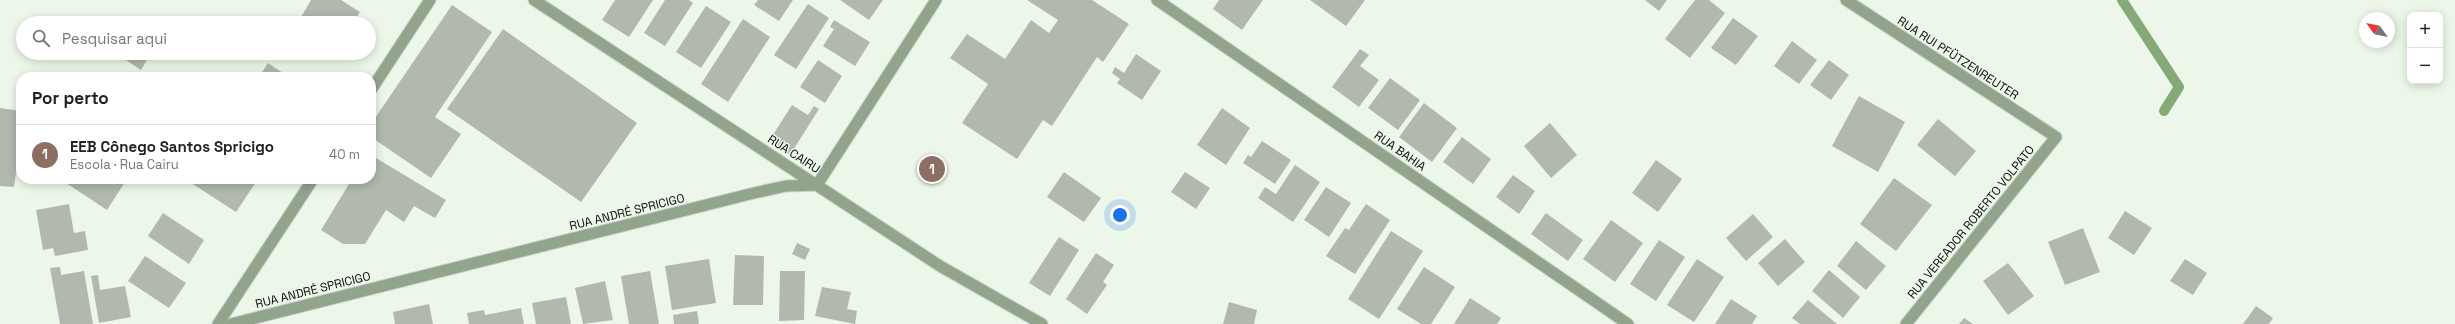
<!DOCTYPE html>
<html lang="pt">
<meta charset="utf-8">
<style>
:root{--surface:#fff;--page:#f6f6f6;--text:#222;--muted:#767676;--line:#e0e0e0;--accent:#366423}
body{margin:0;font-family:"Space Grotesk",sans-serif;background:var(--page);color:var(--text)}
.controls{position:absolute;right:12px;top:12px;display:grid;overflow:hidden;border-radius:8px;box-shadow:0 2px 10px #0003}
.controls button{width:36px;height:36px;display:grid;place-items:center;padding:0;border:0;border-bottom:1px solid var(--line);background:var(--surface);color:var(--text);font:20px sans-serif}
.compass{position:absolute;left:2359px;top:12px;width:36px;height:36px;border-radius:50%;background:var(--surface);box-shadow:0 2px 10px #0003;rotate:303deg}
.you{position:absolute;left:1120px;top:215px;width:14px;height:14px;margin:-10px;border:3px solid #fff;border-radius:50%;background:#1a73e8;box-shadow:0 0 0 6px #1a73e833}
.badge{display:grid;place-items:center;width:26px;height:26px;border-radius:50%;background:var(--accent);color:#fff;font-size:13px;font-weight:700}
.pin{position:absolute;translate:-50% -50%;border:2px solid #fff;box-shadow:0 1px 4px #0006}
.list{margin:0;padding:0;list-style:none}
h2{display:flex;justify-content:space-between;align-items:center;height:52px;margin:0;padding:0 16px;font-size:17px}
h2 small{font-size:13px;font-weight:400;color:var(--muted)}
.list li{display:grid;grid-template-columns:26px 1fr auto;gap:12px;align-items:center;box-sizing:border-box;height:60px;padding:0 16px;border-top:1px solid var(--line)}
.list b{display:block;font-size:15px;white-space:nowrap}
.list p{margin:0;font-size:13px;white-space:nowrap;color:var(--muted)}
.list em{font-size:13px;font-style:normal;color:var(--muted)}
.icon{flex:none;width:22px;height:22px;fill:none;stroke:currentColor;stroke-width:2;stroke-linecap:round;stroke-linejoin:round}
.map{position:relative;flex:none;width:2455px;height:324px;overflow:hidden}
.search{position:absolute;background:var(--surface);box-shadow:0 2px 10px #0003;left:16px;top:16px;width:360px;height:44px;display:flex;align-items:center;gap:10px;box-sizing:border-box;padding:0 14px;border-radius:22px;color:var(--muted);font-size:15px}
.panel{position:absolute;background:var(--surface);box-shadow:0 2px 10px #0003;left:16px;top:72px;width:360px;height:112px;border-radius:16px}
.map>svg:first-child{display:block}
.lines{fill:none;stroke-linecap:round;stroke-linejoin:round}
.stream{stroke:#85aa78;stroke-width:10}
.building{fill:#b0b9ac}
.minor-casing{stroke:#c8d1c5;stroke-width:13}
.minor{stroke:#93a48d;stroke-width:11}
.labels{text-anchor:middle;stroke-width:3;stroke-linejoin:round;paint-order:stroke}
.street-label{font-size:12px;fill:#090c08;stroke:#ecf7e9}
</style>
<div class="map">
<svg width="2455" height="324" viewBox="0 0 2455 324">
<rect width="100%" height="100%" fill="#ecf7e9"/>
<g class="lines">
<path class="stream" d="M2122 0 2179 87 2164 111"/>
</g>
<path class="building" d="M311 0H341L360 12 353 23H311L301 17Z
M615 0H653L629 37 602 20Z
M665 0H689L693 3 665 46 644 33Z
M758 0H793L779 21 754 5Z
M840 0H883L869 20Z
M1027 0H1092L1129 24 1103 62 1097 57 1052 126 1043 120 1017 159 962 123 988 84 950 58 967 34 1005 59 1031 20 1049 33 1058 20Z
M1219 0H1263L1242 30 1213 9Z
M1310 0H1365L1346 26Z
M1645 0H1667L1659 11Z
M1695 0H1709L1725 13 1690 58 1665 39Z
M808 4 829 18 796 69 774 55Z
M452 5 492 32 435 117 461 134 431 178 371 137V124Z
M706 6 731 22 701 68 676 52Z
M1733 18 1758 36 1736 65 1711 48Z
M743 19 770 37 728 102 701 84Z
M834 20 870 42 855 66 823 46 834 29 830 27Z
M503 29 637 123 581 202 447 109Z
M1792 41 1817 60 1799 84 1774 66Z
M1360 49 1369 55 1360 66 1379 80 1359 107 1332 87Z
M115 53H151L141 70Z
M1136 54 1161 71 1142 100 1117 83 1120 79 1112 73 1115 67 1124 73Z
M818 60 842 76 825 103 800 87Z
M1829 60 1849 75 1831 100 1810 85Z
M268 63 289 77H259Z
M1390 78 1420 100 1398 130 1368 108Z
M1859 96 1905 122 1878 172 1832 146Z
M1424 103 1457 128 1432 162 1399 137Z
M792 105 808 115 814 106 819 109 790 155 769 141Z
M0 108 21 111V136L14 187 0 186Z
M1222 108 1250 128 1226 165 1197 145Z
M1938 119 1976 151 1955 176 1917 145Z
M1550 123 1577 155 1551 178 1524 146Z
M1462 137 1491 159 1473 184 1443 162Z
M1262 141 1291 160 1275 184 1243 163 1248 155 1251 157Z
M371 158H376L446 200 435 218 414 206 404 222 386 210 365 244H343L321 230 352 179H371Z
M1656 160 1682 179 1658 212 1632 193Z
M1295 165 1320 182 1293 222 1258 198 1265 187 1276 194Z
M1064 172 1101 198 1084 222 1047 197Z
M1185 172 1210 188 1196 209 1171 192Z
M1513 175 1535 191 1519 214 1496 197Z
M1894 178 1932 205 1896 251 1860 224Z
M68 179H127L107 210 66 183Z
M185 179H251L256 182 236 212Z
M1326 187 1351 203 1329 237 1304 220Z
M69 204 74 233 85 231 88 250 55 256 53 248 43 250 36 210Z
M1366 204 1390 220 1355 274 1326 256 1345 228 1349 230Z
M2125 211 2152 228 2134 255 2108 238Z
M163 213 204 240 189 264 148 236Z
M1546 213 1583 240 1568 261 1531 234Z
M1753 214 1773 237 1746 261 1726 238Z
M1611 220 1643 243 1615 282 1583 259Z
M2083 228 2100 272 2065 285 2048 242Z
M1391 231 1423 251 1379 319 1348 299Z
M1059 237 1079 250 1050 296 1029 283Z
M1785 239 1805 262 1778 286 1758 263Z
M1659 240 1685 257 1656 301 1630 284Z
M1856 241 1886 266 1866 290 1837 266Z
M797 243 810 249 805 260 792 254Z
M1096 253 1114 265 1103 282 1107 285 1087 314 1066 299Z
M735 255 764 256 763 305H733Z
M145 256 186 283 169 308 128 281Z
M709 259 716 303 672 310 665 266Z
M1697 259 1724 277 1694 322 1667 305Z
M2185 259 2207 273 2193 295 2170 281Z
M2008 263 2034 296 2008 315 1983 281Z
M60 267 61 275 84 271 93 324H60L50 268Z
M1424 267 1455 287 1431 324H1421L1397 309Z
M1829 270 1860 297 1843 318 1812 291Z
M650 271 659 324H629L621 276Z
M780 271H805L804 320 779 321Z
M98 275 100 290 125 286 131 317 99 323 91 276Z
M605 281 613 320 583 324 575 288Z
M822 287 851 292 847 309 857 311 855 324 815 316Z
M566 297 571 324H536L532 303Z
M1470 298 1501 318 1497 324H1454Z
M1731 299 1757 316 1752 324H1715Z
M1808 300 1837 324H1800L1792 318Z
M1229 302 1257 310 1254 324H1223Z
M429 304 433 324H395L393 312Z
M2256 306 2273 318 2269 324H2243Z
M521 308 524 324H469L467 313 484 310 485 315Z
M697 311 699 324H674L673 315Z
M1964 318 1973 324H1959Z"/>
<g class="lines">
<g class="minor-casing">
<path id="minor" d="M534 0 940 266 1042 324
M1157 0 1628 324
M1846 0 2056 137 1906 324
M371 90 430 0
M218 324 313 179
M231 324 754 193 786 186 817 185 936 0"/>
</g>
<use href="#minor" class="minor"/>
</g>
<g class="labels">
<g class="street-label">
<text transform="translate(1958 58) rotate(33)" y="4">RUA RUI PFÜTZENREUTER</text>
<text transform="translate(1400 151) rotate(35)" y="4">RUA BAHIA</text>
<text transform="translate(794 154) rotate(33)" y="4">RUA CAIRU</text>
<text transform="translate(627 212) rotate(-14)" y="4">RUA ANDRÉ SPRICIGO</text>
<text transform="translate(1971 222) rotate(-51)" y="4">RUA VEREADOR ROBERTO VOLPATO</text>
<text transform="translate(313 290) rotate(-14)" y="4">RUA ANDRÉ SPRICIGO</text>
</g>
</g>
</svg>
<div class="controls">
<button>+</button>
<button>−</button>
</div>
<svg class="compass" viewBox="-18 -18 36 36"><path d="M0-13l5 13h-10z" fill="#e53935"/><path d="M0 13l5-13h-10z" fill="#767676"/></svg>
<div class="you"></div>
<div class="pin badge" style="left:932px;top:169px;background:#8d6e63">1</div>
<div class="search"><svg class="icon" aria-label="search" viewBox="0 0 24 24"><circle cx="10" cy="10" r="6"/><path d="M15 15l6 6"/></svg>Pesquisar aqui</div>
<section class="panel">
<h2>Por perto<small></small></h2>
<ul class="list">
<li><span class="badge" style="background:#8d6e63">1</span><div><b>EEB Cônego Santos Spricigo</b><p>Escola · Rua Cairu</p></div><em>40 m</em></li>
</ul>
</section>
</div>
